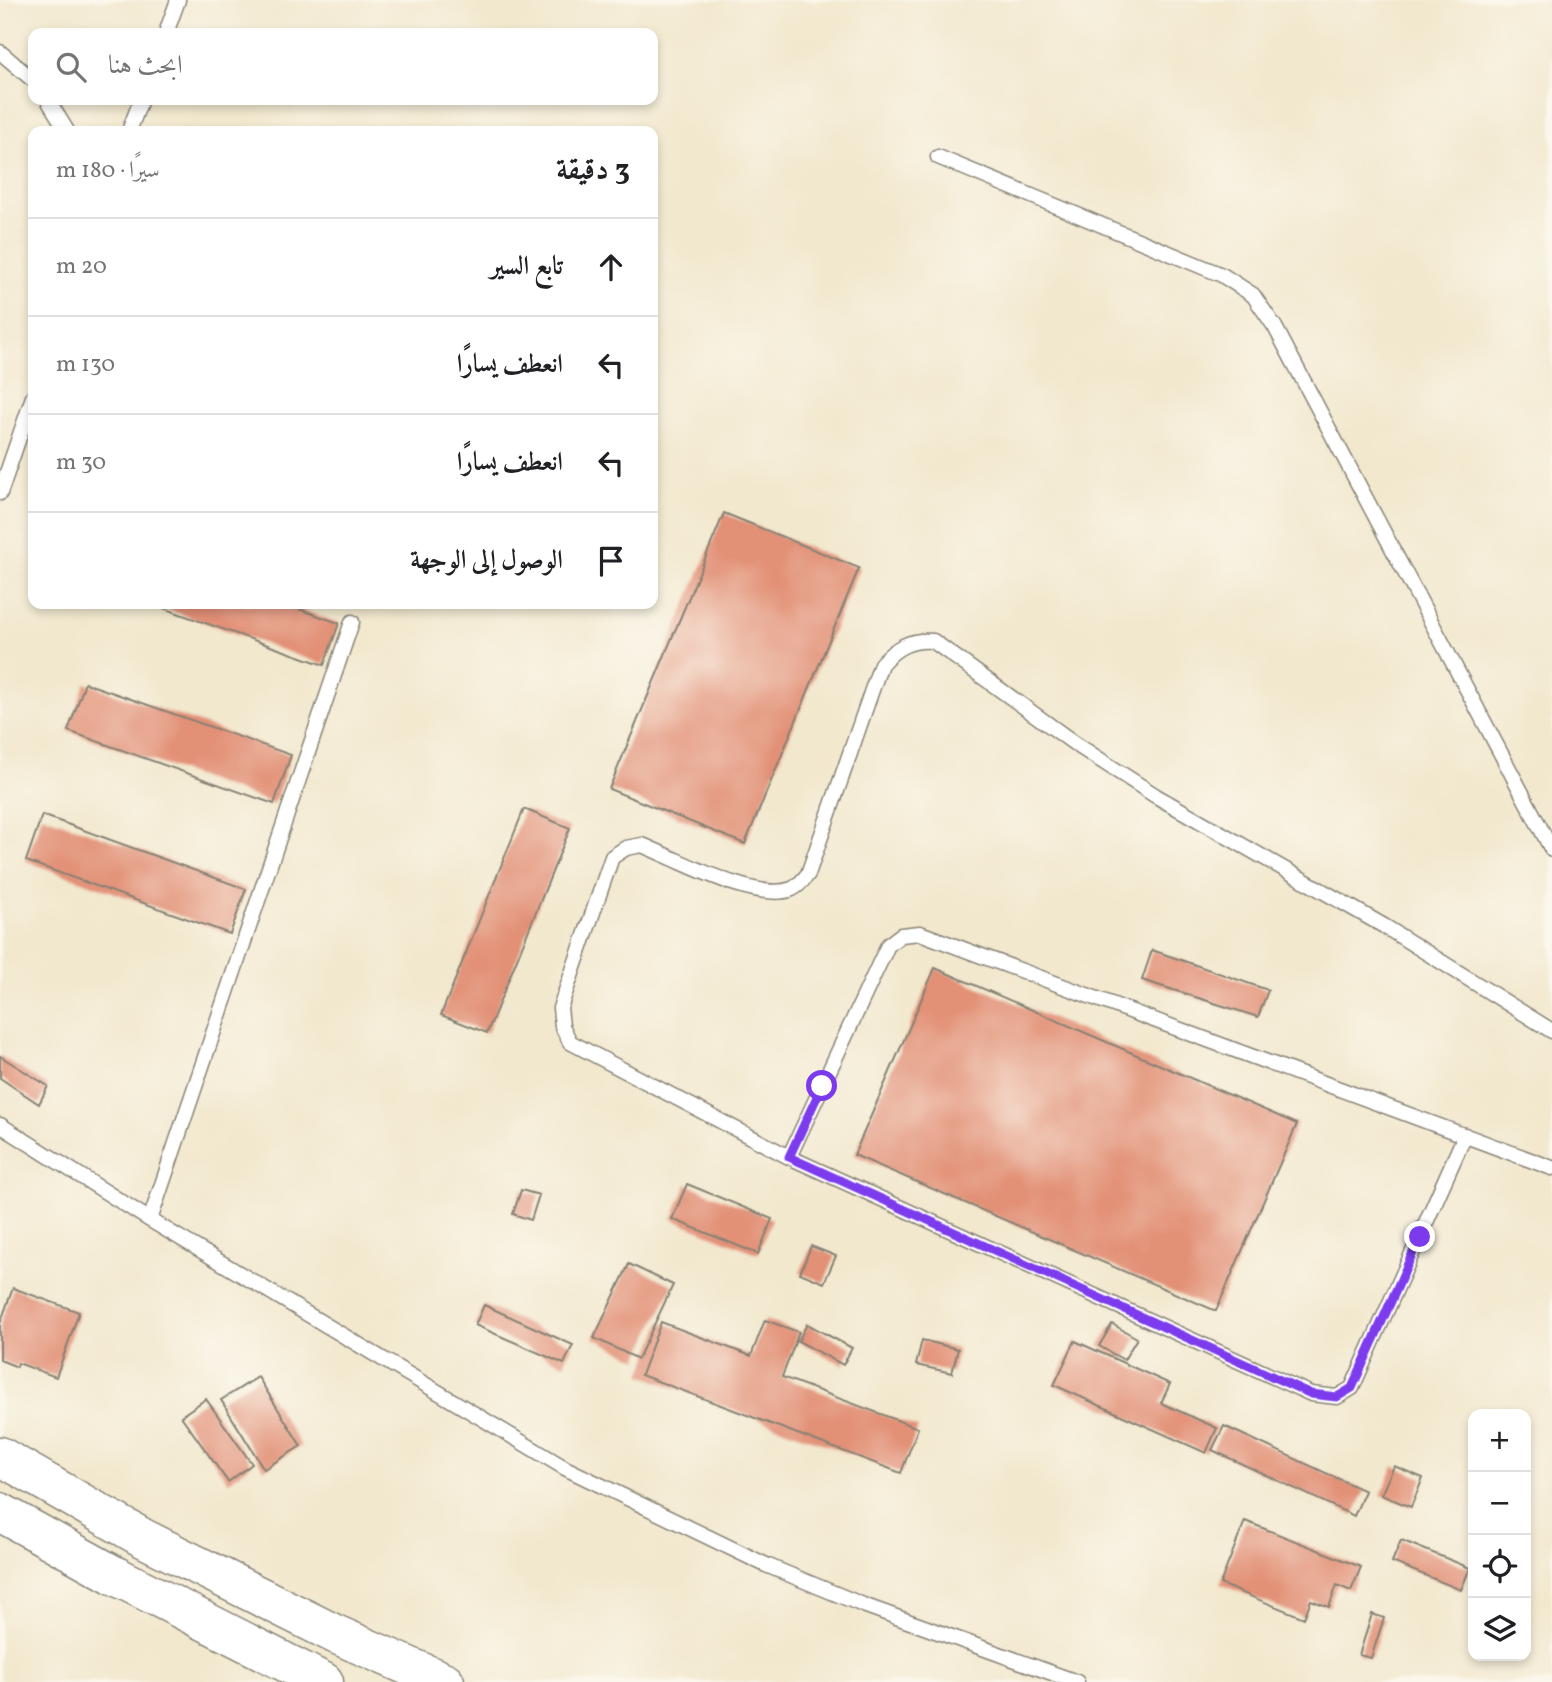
<!DOCTYPE html>
<html lang="ar">
<meta charset="utf-8">
<style>
:root{--surface:#fff;--page:#f6f6f6;--text:#202124;--muted:#757577;--line:#e0e0e0}
body{margin:0;font-family:Vollkorn,Amiri,serif;background:var(--page);color:var(--text);direction:rtl}
.controls{position:absolute;right:21px;bottom:21px;display:grid;overflow:hidden;border-radius:14px;box-shadow:0 4px 10px #0003}
.controls button{width:63px;height:63px;display:grid;place-items:center;padding:0;border:0;border-bottom:2px solid var(--line);background:var(--surface);color:var(--text);font:35px sans-serif}
.stop{position:absolute;width:21px;height:21px;margin:-16px;border:5px solid #7c3aed;border-radius:50%;background:#fff}
.stop.end{background:#7c3aed;border-color:#fff;box-shadow:0 2px 7px #0008}
.list{margin:0;padding:0;list-style:none}
h2{display:flex;justify-content:space-between;align-items:center;height:91px;margin:0;padding:0 28px;font-size:30px}
h2 small{font-size:23px;font-weight:400;color:var(--muted)}
.list li{display:grid;grid-template-columns:46px 1fr auto;gap:21px;align-items:center;box-sizing:border-box;height:98px;padding:0 28px;border-top:2px solid var(--line)}
.list b{display:block;font-size:26px;white-space:nowrap}
.list em{font-size:23px;font-style:normal;color:var(--muted)}
.icon{flex:none;width:38px;height:38px;fill:none;stroke:currentColor;stroke-width:2;stroke-linecap:round;stroke-linejoin:round}
.map{position:relative;flex:none;width:1552px;height:1682px;overflow:hidden;direction:ltr}
.search{position:absolute;background:var(--surface);box-shadow:0 4px 10px #0003;left:28px;top:28px;width:630px;height:77px;display:flex;align-items:center;gap:18px;box-sizing:border-box;padding:0 24px;border-radius:14px;color:var(--muted);font-size:26px}
.panel{position:absolute;background:var(--surface);box-shadow:0 4px 10px #0003;left:28px;top:126px;width:630px;height:483px;border-radius:14px;direction:rtl}
.map>svg:first-child{display:block}
.building{fill:#e29076}
.lines{fill:none;stroke-linecap:round;stroke-linejoin:round}
.lane-casing{stroke:#878275;stroke-width:17}
.secondary-casing{stroke:#878275;stroke-width:41}
.lane{stroke:#fff;stroke-width:14}
.secondary{stroke:#fff;stroke-width:38}
.route{stroke:#7c3aed;stroke-width:9}
</style>
<div class="map">
<svg width="1552" height="1682" viewBox="0 0 1552 1682">
<rect width="100%" height="100%" fill="#fbf7ec"/>
<filter id="ink" filterUnits="userSpaceOnUse"><feTurbulence type="fractalNoise" baseFrequency=".0143" numOctaves="2"/><feDisplacementMap in="SourceGraphic" scale="14" xChannelSelector="R" yChannelSelector="G"/><feConvolveMatrix kernelMatrix="1 2 1 2 8 2 1 2 1" color-interpolation-filters="sRGB"/></filter>
<filter id="wash" filterUnits="userSpaceOnUse"><feTurbulence type="fractalNoise" baseFrequency=".00686" numOctaves="4" result="noise"/><feDisplacementMap in="SourceGraphic" scale="28" xChannelSelector="R" yChannelSelector="G"/><feGaussianBlur stdDeviation="1.57" result="paint"/><feColorMatrix in="noise" values="0 0 0 0 0 0 0 0 0 0 0 0 0 0 0 0 0 1.4 0 .05"/><feComposite in="paint" operator="in"/></filter>
<g filter="url(#wash)">
<rect width="100%" height="100%" fill="#f2e8ce"/>
<g id="blocks">
<path class="building" d="M724 513 859 568 745 844 609 789Z
M152 604H285L339 623 324 665Z
M85 683 291 755 274 804 68 731Z
M524 809 570 828 487 1033 441 1015Z
M42 815 246 889 230 934 26 861Z
M1152 950 1268 990 1258 1017 1142 980Z
M935 968 1297 1124 1216 1311 854 1155Z
M0 1056 48 1086 39 1104 0 1078Z
M687 1184 772 1219 758 1254 672 1219Z
M521 1190 539 1195 531 1220 513 1214Z
M811 1246 836 1256 824 1283 800 1273Z
M629 1264 673 1285 638 1359 594 1338Z
M13 1288 79 1312 56 1377 18 1363 17 1367 0 1360V1324Z
M484 1305 573 1345 564 1364 475 1325Z
M765 1320 799 1332 782 1377 918 1428 901 1473 641 1375 661 1322 751 1356Z
M807 1324 852 1348 843 1365 798 1341Z
M1112 1324 1137 1338 1124 1360 1099 1346Z
M922 1340 958 1349 952 1373 916 1365Z
M1075 1341 1170 1384 1161 1403 1217 1428 1206 1453 1054 1385Z
M258 1377 301 1446 264 1469 221 1400Z
M206 1399 252 1464 228 1482 181 1416Z
M1224 1426 1365 1491 1354 1516 1212 1450Z
M1394 1466 1423 1478 1411 1507 1381 1495Z
M1245 1521 1361 1567 1351 1591 1337 1585 1329 1607 1311 1600 1304 1618 1220 1584Z
M1401 1540 1470 1568 1461 1590 1392 1562Z
M1372 1614 1384 1618 1371 1658 1359 1655Z"/>
</g>
</g>
<g filter="url(#ink)">
<use href="#blocks" fill-opacity="0" stroke="#878275" stroke-width="2"/>
<g class="lines">
<g class="lane-casing">
<path id="lane" d="M166 33 178 0
M0 52 33 80
M48 100 67 131
M129 131 141 100
M938 157 1222 275 1253 295 1275 327 1552 850
M0 493 33 397
M0 1125 150 1220 565 1468 766 1565 863 1605 1077 1682
M1465 1135 1352 1388 1337 1397 1311 1394 789 1157 570 1042 562 1026 560 1008 612 857 626 848 642 845C677 859 757 903 792 889 799 886 804 879 808 874L881 664C896 647 911 639 933 641L1074 743 1156 796 1384 926 1552 1031
M789 1157 888 945 901 935 920 933 1552 1168
M150 1220 352 622"/>
</g>
<g class="secondary-casing">
<path id="secondary" d="M0 1456 143 1538 335 1634 445 1682
M0 1512 112 1574 324 1682"/>
</g>
<use href="#lane" class="lane"/>
<use href="#secondary" class="secondary"/>
</g>
</g>
<g class="lines" filter="url(#ink)">
<path class="route" d="M822 1086 789 1157 1311 1394 1337 1397 1352 1388 1420 1237"/>
</g>
</svg>
<div class="controls">
<button>+</button>
<button>−</button>
<button><svg class="icon" aria-label="locate" viewBox="0 0 24 24"><circle cx="12" cy="12" r="6"/><path d="M12 2v4M12 18v4M2 12h4M18 12h4"/></svg></button>
<button><svg class="icon" aria-label="layers" viewBox="0 0 24 24"><path d="M12 4l9 5-9 5-9-5zM3 14l9 5 9-5"/></svg></button>
</div>
<div class="stop" style="left:822px;top:1086px"></div>
<div class="stop end" style="left:1420px;top:1237px"></div>
<div class="search"><svg class="icon" aria-label="search" viewBox="0 0 24 24"><circle cx="10" cy="10" r="6"/><path d="M15 15l6 6"/></svg>ابحث هنا</div>
<section class="panel">
<h2>3 دقيقة<small>سيرًا · 180 m</small></h2>
<ul class="list">
<li><svg class="icon" aria-label="ahead" viewBox="0 0 24 24"><path d="M12 20V5M6 11l6-6 6 6"/></svg><div><b>تابع السير</b></div><em>20 m</em></li>
<li><svg class="icon" aria-label="left" viewBox="0 0 24 24"><path d="M17 20v-9H6M10 6l-5 5 5 5"/></svg><div><b>انعطف يسارًا</b></div><em>130 m</em></li>
<li><svg class="icon" aria-label="left" viewBox="0 0 24 24"><path d="M17 20v-9H6M10 6l-5 5 5 5"/></svg><div><b>انعطف يسارًا</b></div><em>30 m</em></li>
<li><svg class="icon" aria-label="arrive" viewBox="0 0 24 24"><path d="M6 21V4h12l-3 4 3 4H6"/></svg><div><b>الوصول إلى الوجهة</b></div></li>
</ul>
</section>
</div>
